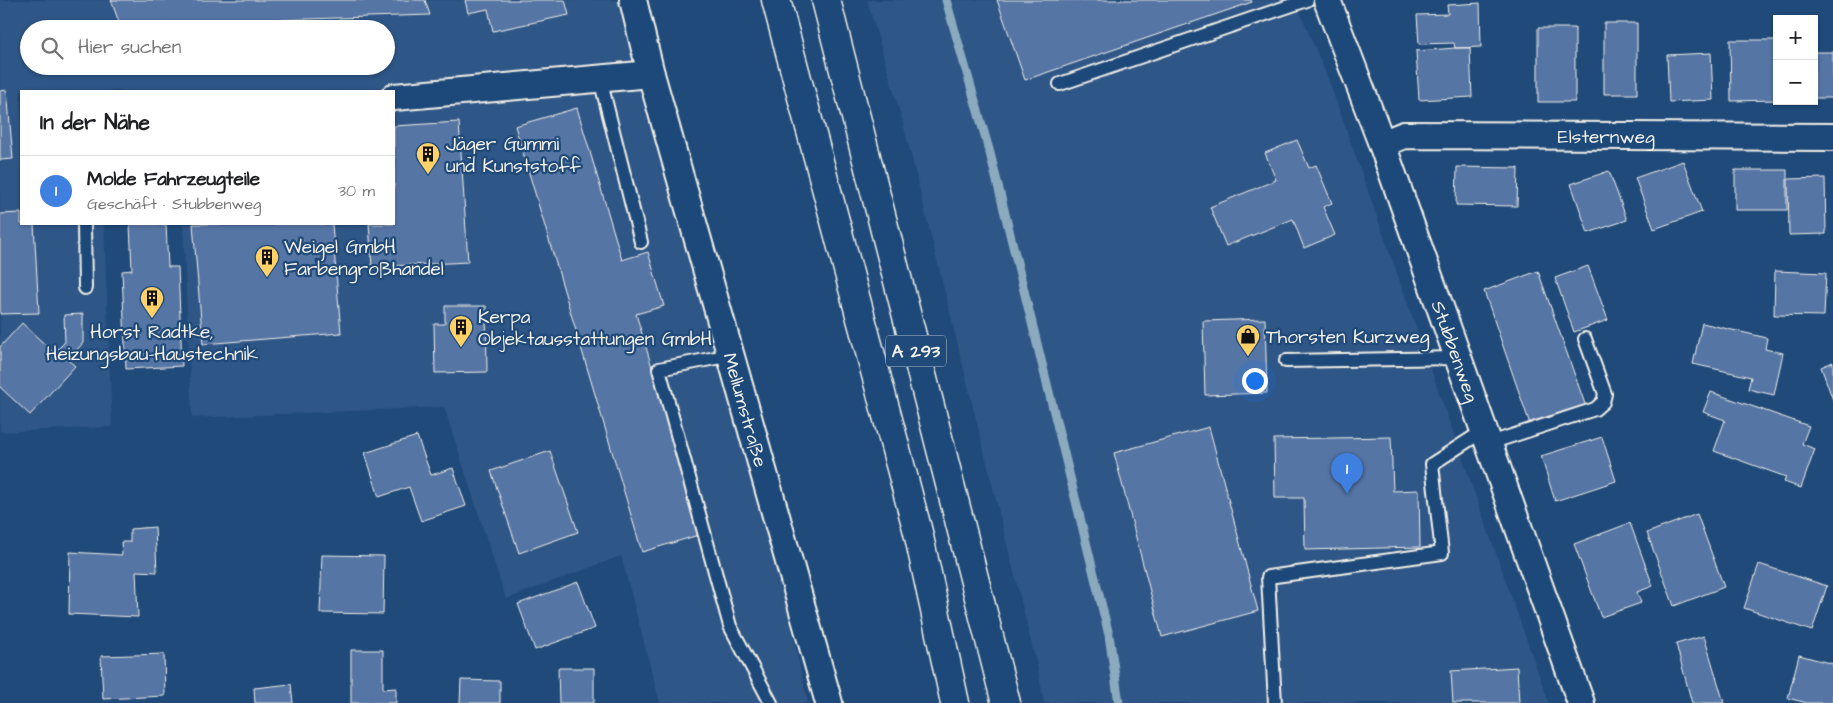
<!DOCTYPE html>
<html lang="de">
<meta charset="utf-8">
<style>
:root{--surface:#fff;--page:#f6f6f6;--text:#202124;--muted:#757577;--line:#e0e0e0;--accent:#847042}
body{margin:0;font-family:"Architects Daughter",sans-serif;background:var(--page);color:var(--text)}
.controls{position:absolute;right:15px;top:15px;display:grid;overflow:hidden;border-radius:0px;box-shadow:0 1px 4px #0004}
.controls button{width:45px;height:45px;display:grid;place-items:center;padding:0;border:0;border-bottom:1px solid var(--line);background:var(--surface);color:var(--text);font:25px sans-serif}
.you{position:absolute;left:1254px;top:380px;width:18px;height:18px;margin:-12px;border:4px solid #fff;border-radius:50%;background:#1a73e8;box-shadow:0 0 0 8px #1a73e833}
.badge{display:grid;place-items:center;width:32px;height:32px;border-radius:50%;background:var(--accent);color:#fff;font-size:16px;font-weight:700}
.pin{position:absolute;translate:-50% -41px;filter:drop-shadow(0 1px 2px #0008)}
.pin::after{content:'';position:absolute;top:26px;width:18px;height:15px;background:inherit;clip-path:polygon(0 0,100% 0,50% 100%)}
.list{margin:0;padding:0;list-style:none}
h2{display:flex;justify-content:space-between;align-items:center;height:65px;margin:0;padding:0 20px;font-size:21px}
h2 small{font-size:16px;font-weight:400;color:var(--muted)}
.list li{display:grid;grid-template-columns:32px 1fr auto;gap:15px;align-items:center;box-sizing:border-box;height:70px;padding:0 20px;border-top:1px solid var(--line)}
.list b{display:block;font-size:19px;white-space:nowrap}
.list p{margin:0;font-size:16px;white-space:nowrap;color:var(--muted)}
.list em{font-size:16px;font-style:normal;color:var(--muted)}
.icon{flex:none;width:28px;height:28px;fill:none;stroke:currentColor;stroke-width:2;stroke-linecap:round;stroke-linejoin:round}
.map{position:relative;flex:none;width:1833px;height:703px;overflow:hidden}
.search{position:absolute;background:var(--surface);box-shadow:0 1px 4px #0004;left:20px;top:20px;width:375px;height:55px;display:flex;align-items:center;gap:12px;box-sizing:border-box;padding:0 18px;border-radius:28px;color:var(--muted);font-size:19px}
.panel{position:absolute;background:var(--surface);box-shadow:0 1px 4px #0004;left:20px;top:90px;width:375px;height:135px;border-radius:0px}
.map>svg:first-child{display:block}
.built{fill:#2f5787;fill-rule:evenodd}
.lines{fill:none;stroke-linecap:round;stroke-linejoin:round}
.stream{stroke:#8baabe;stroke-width:9}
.building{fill:#5575a5;stroke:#f4f1e8}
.service-casing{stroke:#f4f1e8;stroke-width:16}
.minor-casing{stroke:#f4f1e8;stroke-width:30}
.motorway-casing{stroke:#f4f1e8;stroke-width:31}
.service{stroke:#1f4a7a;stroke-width:12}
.minor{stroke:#1f4a7a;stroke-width:26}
.motorway{stroke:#1f4a7a;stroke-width:28}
.labels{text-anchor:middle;stroke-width:4.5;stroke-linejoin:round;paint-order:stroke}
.shield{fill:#1f4a7a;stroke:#b4bfc7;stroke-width:1}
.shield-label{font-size:18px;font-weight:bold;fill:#f4f1e8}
.street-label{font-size:19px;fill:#f4f1e8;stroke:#1f4a7a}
.poi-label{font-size:19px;fill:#f4f1e8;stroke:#1f4a7a;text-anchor:start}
</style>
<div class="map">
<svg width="1833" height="703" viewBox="0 0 1833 703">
<rect width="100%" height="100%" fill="#1f4a7a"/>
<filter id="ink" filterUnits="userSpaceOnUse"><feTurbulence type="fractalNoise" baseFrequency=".02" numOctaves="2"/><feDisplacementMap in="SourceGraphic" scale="10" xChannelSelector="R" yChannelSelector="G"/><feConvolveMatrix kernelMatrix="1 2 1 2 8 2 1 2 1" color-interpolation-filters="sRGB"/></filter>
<g filter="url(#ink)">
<path class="built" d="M0 0H633L731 355 808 703H660L621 556 506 599 444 407 192 418 183 224H394V91H21V224H104L112 427 0 432ZM29 29H386V66H29Z
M867 0H1295L1329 81 1549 703H1044L1038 670 903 123Z"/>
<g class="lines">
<path class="stream" d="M946 0 990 153 1109 635 1119 703"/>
</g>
<path class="building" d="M111 0H425L430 15 120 25Z
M465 0H565L569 15 493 31 488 9 468 13Z
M997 0H1251L1252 2 1025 80Z
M1480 3 1481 47 1455 48 1454 43 1419 44 1417 15 1448 14 1447 5Z
M1604 23H1637V94H1604Z
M1538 28H1575V102H1538Z
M1730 40H1776L1777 100 1731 101Z
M1455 48H1470L1472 97 1419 100 1416 51Z
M1814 52H1833V98H1814Z
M1711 53 1713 100 1669 102 1667 55Z
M7 90 13 159 0 160V91Z
M577 108 622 260 648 252 664 306 636 314 702 534 642 552 515 126Z
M459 122 468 262 372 267 369 224H394V126Z
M1297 140 1309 168 1316 165 1332 203 1323 207 1335 235 1304 248 1293 219 1226 246 1210 207 1276 180 1265 153Z
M1683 161 1702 212 1654 229 1635 178Z
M1457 167 1518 168 1517 206 1456 205Z
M1735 170H1787V210H1735Z
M1609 171 1627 220 1588 233 1571 184Z
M1825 178 1826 234 1789 235 1788 179Z
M21 213V224H34L39 313 0 314V214Z
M130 224H166L168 267H178L182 366 126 369 122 271 132 270Z
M193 224H332L341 333 203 344Z
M1588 266 1608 320 1574 332 1555 278Z
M1538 271 1586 407 1531 427 1484 291Z
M1775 271 1826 273 1824 316 1774 315Z
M445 306H486L487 372 435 373 434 324H445Z
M83 314V343L68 360 75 366 30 415 0 387V347L22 323 54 353 65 342 64 315Z
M1265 319 1267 393 1205 395 1203 321Z
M1702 323 1767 338 1765 349 1783 353 1774 395 1748 389 1751 377 1693 364Z
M1833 362V400L1821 367Z
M1711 392 1809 426 1802 444 1815 449 1801 488 1784 482 1786 477 1714 451 1725 420 1703 412Z
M1209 427 1258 611 1162 637 1114 453Z
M417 436 431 475 453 468 466 506 421 521 409 487 379 497 365 453Z
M1391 437 1393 491 1419 490 1420 547 1305 550 1304 498H1275L1274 439Z
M1602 437 1616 481 1555 501 1541 456Z
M550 451 578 532 519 553 491 471Z
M1697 514 1724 587 1674 606 1647 533Z
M1630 523 1653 586 1637 592 1641 603 1601 617 1574 544Z
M155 527 157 572 136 571 138 617 69 614 70 552 122 555 121 542H130V529Z
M322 555 384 556 383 614 320 613Z
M1759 564 1827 586 1812 631 1744 608Z
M578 582 595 628 535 650 518 604Z
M1704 636 1724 703H1692L1676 644Z
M351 650H383V689L396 688V703H351Z
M164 654 165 696 103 699 101 656Z
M1799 655 1833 664V703H1807L1788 698Z
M1517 667 1519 703H1453L1451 671Z
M558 668H594V703H559Z
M461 680 500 681V703H460Z
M291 684 293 703H255L254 688Z"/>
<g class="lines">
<g class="service-casing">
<path id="service" d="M600 79 641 242
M1060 84 1307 0
M84 224 85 288
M731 355 659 369 730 626 771 703
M1286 361 1457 358
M1487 444 1595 409 1603 402 1605 394 1585 339
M1275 703 1268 577 1442 553 1432 464 1483 431"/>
</g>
<g class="minor-casing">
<g id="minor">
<path id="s1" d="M633 0 651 74 829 703"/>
<path id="s2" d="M1327 0 1382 144 1581 703"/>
<path d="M394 97 651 74"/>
<path id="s3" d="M1382 144 1404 135 1833 137"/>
</g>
</g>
<g class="motorway-casing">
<path id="motorway" d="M776 0 918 532 955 703
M826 0 1006 703"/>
</g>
<use href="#service" class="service"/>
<use href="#minor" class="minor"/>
<use href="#motorway" class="motorway"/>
</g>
</g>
<defs>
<g id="building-pin" transform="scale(1.25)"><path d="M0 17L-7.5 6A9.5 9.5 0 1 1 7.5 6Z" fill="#ffd166" stroke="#1f4a7a"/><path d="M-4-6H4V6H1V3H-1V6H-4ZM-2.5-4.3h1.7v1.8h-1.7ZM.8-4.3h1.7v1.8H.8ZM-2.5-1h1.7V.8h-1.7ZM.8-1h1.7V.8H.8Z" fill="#111"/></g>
<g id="shop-pin" transform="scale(1.25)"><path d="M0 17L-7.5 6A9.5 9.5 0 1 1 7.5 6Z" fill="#ffd166" stroke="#1f4a7a"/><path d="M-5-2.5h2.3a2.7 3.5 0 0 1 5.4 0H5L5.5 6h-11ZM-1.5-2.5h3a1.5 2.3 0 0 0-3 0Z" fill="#111"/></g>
</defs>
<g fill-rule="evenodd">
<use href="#building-pin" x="428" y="154"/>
<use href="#building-pin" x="267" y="257"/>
<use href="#building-pin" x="152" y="298"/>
<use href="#building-pin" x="461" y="327"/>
<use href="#shop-pin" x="1248" y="336"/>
</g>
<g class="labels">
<rect class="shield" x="886" y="335.5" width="60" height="31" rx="4"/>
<g class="shield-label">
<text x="916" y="357">A 293</text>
</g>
<g class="street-label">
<text dy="7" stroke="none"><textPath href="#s3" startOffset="226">Elsternweg</textPath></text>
<text dy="7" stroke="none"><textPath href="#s2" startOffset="374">Stubbenweg</textPath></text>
<text dy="7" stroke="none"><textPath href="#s1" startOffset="425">Mellumstraße</textPath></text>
</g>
<g class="poi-label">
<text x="446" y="150">Jäger Gummi<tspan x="446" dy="22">und Kunststoff</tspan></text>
<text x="284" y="253">Weigel GmbH<tspan x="284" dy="22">Farbengroßhandel</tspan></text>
<text x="478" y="323">Kerpa<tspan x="478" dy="22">Objektausstattungen GmbH</tspan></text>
<text x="152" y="338" text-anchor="middle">Horst Radtke,<tspan x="152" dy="22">Heizungsbau-Haustechnik</tspan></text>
<text x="1266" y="343">Thorsten Kurzweg</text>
</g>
</g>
</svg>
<div class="controls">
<button>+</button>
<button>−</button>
</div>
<div class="you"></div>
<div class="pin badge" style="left:1347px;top:494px;background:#3f7fe0">1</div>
<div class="search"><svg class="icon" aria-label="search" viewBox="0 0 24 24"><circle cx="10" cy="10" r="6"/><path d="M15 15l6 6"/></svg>Hier suchen</div>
<section class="panel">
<h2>In der Nähe<small></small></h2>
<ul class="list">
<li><span class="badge" style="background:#3f7fe0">1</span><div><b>Molde Fahrzeugteile</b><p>Geschäft · Stubbenweg</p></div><em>30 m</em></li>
</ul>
</section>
</div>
